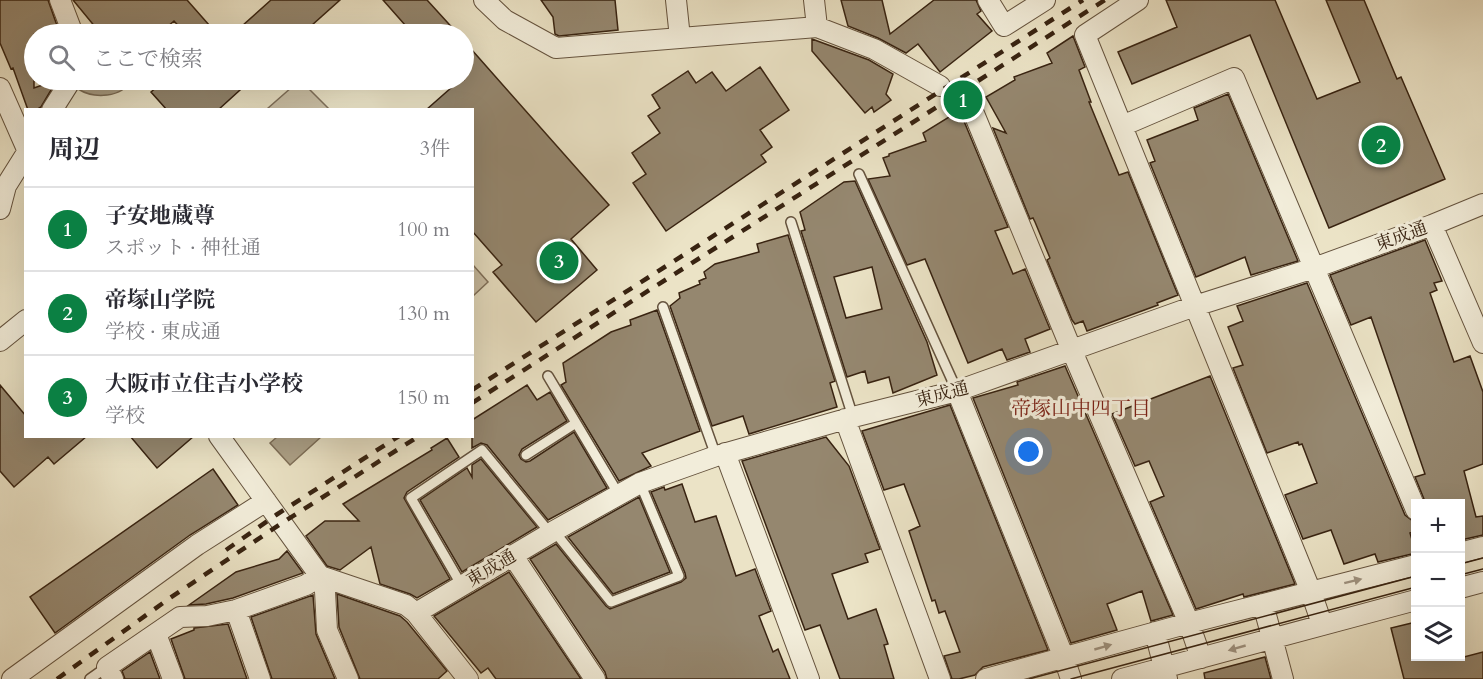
<!DOCTYPE html>
<html lang="ja">
<meta charset="utf-8">
<style>
:root{--surface:#fff;--page:#f7f7f7;--text:#2b2b33;--muted:#7c7c81;--line:#e1e1e2;--accent:#0b8043}
body{margin:0;font-family:Cardo,"Noto Serif JP",serif;background:var(--page);color:var(--text)}
.controls{position:absolute;right:18px;bottom:18px;display:grid;overflow:hidden;border-radius:0px;box-shadow:0 6px 24px #0002}
.controls button{width:54px;height:54px;display:grid;place-items:center;padding:0;border:0;border-bottom:2px solid var(--line);background:var(--surface);color:var(--text);font:30px sans-serif}
.you{position:absolute;left:1029px;top:452px;width:21px;height:21px;margin:-15px;border:4px solid #fff;border-radius:50%;background:#1a73e8;box-shadow:0 0 0 9px #1a73e833}
.badge{display:grid;place-items:center;width:39px;height:39px;border-radius:50%;background:var(--accent);color:#fff;font-size:20px;font-weight:700}
.pin{position:absolute;translate:-50% -50%;border:3px solid #fff;box-shadow:0 2px 6px #0006}
.list{margin:0;padding:0;list-style:none}
h2{display:flex;justify-content:space-between;align-items:center;height:78px;margin:0;padding:0 24px;font-size:26px}
h2 small{font-size:20px;font-weight:400;color:var(--muted)}
.list li{display:grid;grid-template-columns:39px 1fr auto;gap:18px;align-items:center;box-sizing:border-box;height:84px;padding:0 24px;border-top:2px solid var(--line)}
.list b{display:block;font-size:22px;white-space:nowrap}
.list p{margin:0;font-size:20px;white-space:nowrap;color:var(--muted)}
.list em{font-size:20px;font-style:normal;color:var(--muted)}
.icon{flex:none;width:33px;height:33px;fill:none;stroke:currentColor;stroke-width:2;stroke-linecap:round;stroke-linejoin:round}
.map{position:relative;flex:none;width:1483px;height:679px;overflow:hidden}
.search{position:absolute;background:var(--surface);box-shadow:0 6px 24px #0002;left:24px;top:24px;width:450px;height:66px;display:flex;align-items:center;gap:15px;box-sizing:border-box;padding:0 21px;border-radius:33px;color:var(--muted);font-size:22px}
.panel{position:absolute;background:var(--surface);box-shadow:0 6px 24px #0002;left:24px;top:108px;width:450px;height:330px;border-radius:0px}
.map>svg:first-child{display:block}
.green{fill:#cdc2a7;stroke:#82725c;stroke-width:1.5}
.water{fill:#aea288;stroke:#7f6f58;stroke-width:1.5}
.building{fill:#95876f;stroke:#382311;stroke-width:1.5;fill-rule:evenodd}
.lines{fill:none;stroke-linecap:round;stroke-linejoin:round}
.service-casing{stroke:#65533e;stroke-width:12}
.minor-casing{stroke:#65533e;stroke-width:22}
.service{stroke:#f2edda;stroke-width:9}
.minor{stroke:#f2edda;stroke-width:20}
.tram{stroke:#382311;stroke-width:1.5}
.rail{stroke:#382311;stroke-width:4.5;stroke-dasharray:10 10;stroke-linecap:butt}
.oneway{fill:#9e9280}
.labels{text-anchor:middle;stroke-width:6;stroke-linejoin:round;paint-order:stroke}
.street-label{font-size:18px;fill:#382311;stroke:#f2edda}
.neighbourhood-label{font-size:20px;fill:#7a1f14;stroke:#f2edda}
</style>
<div class="map">
<svg width="1483" height="679" viewBox="0 0 1483 679">
<rect width="100%" height="100%" fill="#ebe3c6"/>
<filter id="stains"><feTurbulence type="fractalNoise" baseFrequency=".00333" numOctaves="4"/><feColorMatrix values="0 0 0 0 .2 0 0 0 0 .09 0 0 0 0 .02 0 0 0 .5 -.17"/></filter>
<radialGradient id="worn" r=".72"><stop offset=".6" stop-color="#630" stop-opacity="0"/><stop offset="1" stop-color="#630" stop-opacity=".3"/></radialGradient>
<path class="green" d="M300 80 329 109H267Z
M473 265 488 282 473 296Z"/>
<path class="water" d="M92 80H131C122 98 94 99 78 89Z
M277 437V436L321 437 290 465 270 443Z"/>
<path class="building" d="M0 0H48L60 34H34V88L57 80 41 107 36 110H28L13 68 11 69 0 43Z
M73 0H187L217 34H186L174 21 159 34H117L111 27 101 34Z
M271 0H340L302 34H233Z
M383 0H427L458 34H413Z
M541 0H615L618 30 559 36 555 34 553 17Z
M841 0H882L890 34 934 0H976L981 11 977 14 992 31 940 72 918 44 906 53 878 38 848 26Z
M1166 0H1275L1317 99 1360 82 1326 0H1364L1397 79 1401 77 1445 179 1329 228 1250 35 1132 84 1118 52 1177 27Z
M1073 36 1085 67 1079 70 1091 102H1089L1119 175 1128 172 1178 295 1157 303 1158 305 1087 331 1083 321 1075 324 1072 320 1047 260 1050 258 1035 222 1033 218 1030 219 993 128 1006 133 986 97 1015 80 1014 77 1052 63 1047 53Z
M812 39 869 60 893 74 886 94 891 100 874 112 872 107 865 113 812 51Z
M464 41 609 205 571 239 597 270 536 322 493 272 502 265 472 231V110H426L460 80H464Z
M760 67 789 110 760 130 772 147 761 155 766 162 666 231 633 183 646 174 632 153 660 133 648 116 660 108 652 95 688 71 696 83 712 72 726 91Z
M165 80H251L218 110H167L151 92Z
M1228 94 1298 261 1251 275 1245 257 1196 277 1150 163 1155 161 1147 140 1198 120 1194 108Z
M957 112 961 114 1008 227 995 231 1013 274 1025 269 1050 329 1025 339 1030 352 1007 360 1002 349 968 363 925 259 907 265 868 179 890 176 883 158 889 156V154L926 141 923 133Z
M855 181 927 342 937 375 893 393 889 377 868 383 865 371 847 377 801 231 805 230 800 212 844 182ZM872 267 882 309 846 318 834 277Z
M788 235 835 381 830 383 837 407 749 434 743 416 712 426 670 306 680 298 679 293 700 284 699 281 706 278 704 272 715 264 759 252 757 244Z
M1425 240 1442 281 1434 283 1437 290 1430 293 1454 362 1470 356 1483 392V464L1464 471 1476 517 1483 516V535L1461 540V504H1426L1415 477 1425 474 1371 317 1351 325 1330 275Z
M1307 283 1405 515 1414 522 1416 531 1410 533 1416 553 1378 562 1375 554 1344 564 1331 530 1303 539 1285 495 1317 483 1302 444 1299 445 1298 442 1267 453 1233 368 1243 365 1228 327 1243 321 1237 306Z
M657 310 700 431 642 453 651 466 619 481 561 385 566 382 563 363 611 332 631 325 630 320Z
M1065 366 1173 615 1151 621 1142 591 1107 604 1117 630 1071 643 973 398 1018 385 1017 382Z
M1210 376 1295 584 1244 597 1243 594 1196 609 1150 502 1164 496 1149 461 1135 466 1112 414Z
M0 385 26 416V436H87L54 464 48 457 14 487 0 471Z
M527 385 537 400 550 392 567 421 522 449 519 455 521 459 526 462 530 461 574 432 607 488 548 520 487 445 481 443 472 448V420Z
M950 405 1048 650 983 667 975 675 959 679H952L944 656 960 652 945 611 939 613 935 600 932 601 909 531 920 526 904 484 884 490 862 431Z
M130 436H194L157 468Z
M826 437 849 466 880 549 865 554 868 562 832 574 848 619 876 609 888 644 884 645 894 679H840L820 625 805 630 742 461Z
M447 438 459 457 407 492 404 498 450 579 417 598 410 594 380 584 371 547 340 570 327 566 306 536 325 521H359L343 504 432 450 431 448Z
M481 459 537 527 462 572 420 500 467 468 472 477V465Z
M213 469 238 505 190 535 55 633 30 597Z
M682 484 695 522 716 516 736 576 755 569 771 611 759 616 773 652 778 649 790 679H607L605 672 530 559 556 544 606 606 610 609 681 582 686 578 685 573 651 492 664 487 665 490Z
M639 497 670 572 613 594 568 537Z
M287 551 303 573 233 598 206 604 189 605 236 572 279 559Z
M509 572 581 679H496L488 668 481 673 434 616Z
M337 594 400 616 407 622 447 671 438 679H360L339 627Z
M313 595 316 634 335 679H272L251 617Z
M1416 622V657H1464L1483 652V679H1404L1391 628Z
M228 624 247 679H185L171 639 194 630V628Z
M150 652 160 679H125L122 671Z
M1265 657 1271 679H1205L1204 673Z"/>
<g class="lines">
<g class="service-casing">
<path id="service" d="M859 174 957 391
M791 222 853 417
M663 307 716 456
M548 376 619 495
M526 455 576 423
M554 531 611 602 679 576 640 483
M462 586 411 498 482 450 550 533
M90 679 107 667"/>
</g>
<g class="minor-casing">
<path id="minor" d="M60 0 73 34
M484 0 505 20 556 48 817 27 874 49 940 86
M676 0 680 38
M814 0 817 27
M988 0 1004 26 1045 0
M1138 0 1085 35 1311 592 1322 624
M0 88 26 147
M970 104 1072 351 1189 623 1201 658
M52 110 71 80
M1122 126 1234 78 1416 510
M0 209 6 186 26 154
M1432 225 1483 343
M0 341 26 320
M957 391 1064 658 1071 679
M845 419 940 679
M219 436 320 576 325 591 327 630 348 679
M725 453 809 679
M1460 553 1483 547
M513 556 595 679
M1460 588 1483 582
M1263 604 1283 679
M236 610 260 679
M416 613 554 531 640 483 716 456 853 417 957 391 1195 306 1314 268 1432 225 1483 204
M1155 632 1167 679
M156 634 173 679
M12 679 197 545 266 501
M113 679 107 667 180 617 207 616 236 610 306 585 320 576 406 605 416 613 468 679
M986 679 1189 623 1416 565
M1122 679 1416 600"/>
</g>
<use href="#service" class="service"/>
<use href="#minor" class="minor"/>
<path class="tram" d="M1460 564 1483 558
M1460 575 1483 569
M1029 679 1416 576
M1071 679 1416 587"/>
<path class="rail" d="M472 390 1083 0
M472 403 1105 0
M226 550 276 515 399 436
M57 679 170 598 282 523 419 436"/>
</g>
<defs><path id="oneway-solid" d="M-6-.8H1V-3.2L6.5 0L1 3.2V.8H-6Z" transform="scale(1.5)"/></defs>
<g class="oneway">
<use href="#oneway-solid" transform="translate(1353 581) rotate(-14)"/>
<use href="#oneway-solid" transform="translate(1103 647) rotate(-16)"/>
<use href="#oneway-solid" transform="translate(1237 648) rotate(164)"/>
</g>
<g class="labels">
<g class="street-label">
<text transform="translate(1401 236) rotate(-20)" y="6">東成通</text>
<text transform="translate(942 394) rotate(-15)" y="6">東成通</text>
<text transform="translate(491 568) rotate(-31)" y="6">東成通</text>
</g>
<g class="neighbourhood-label">
<text x="1081" y="415">帝塚山中四丁目</text>
</g>
</g>
<rect width="100%" height="100%" filter="url(#stains)"/>
<rect width="100%" height="100%" fill="url(#worn)"/>
</svg>
<div class="controls">
<button>+</button>
<button>−</button>
<button><svg class="icon" aria-label="layers" viewBox="0 0 24 24"><path d="M12 4l9 5-9 5-9-5zM3 14l9 5 9-5"/></svg></button>
</div>
<div class="you"></div>
<div class="pin badge" style="left:963px;top:100px">1</div>
<div class="pin badge" style="left:1381px;top:145px">2</div>
<div class="pin badge" style="left:559px;top:261px">3</div>
<div class="search"><svg class="icon" aria-label="search" viewBox="0 0 24 24"><circle cx="10" cy="10" r="6"/><path d="M15 15l6 6"/></svg>ここで検索</div>
<section class="panel">
<h2>周辺<small>3件</small></h2>
<ul class="list">
<li><span class="badge">1</span><div><b>子安地蔵尊</b><p>スポット · 神社通</p></div><em>100 m</em></li>
<li><span class="badge">2</span><div><b>帝塚山学院</b><p>学校 · 東成通</p></div><em>130 m</em></li>
<li><span class="badge">3</span><div><b>大阪市立住吉小学校</b><p>学校</p></div><em>150 m</em></li>
</ul>
</section>
</div>
